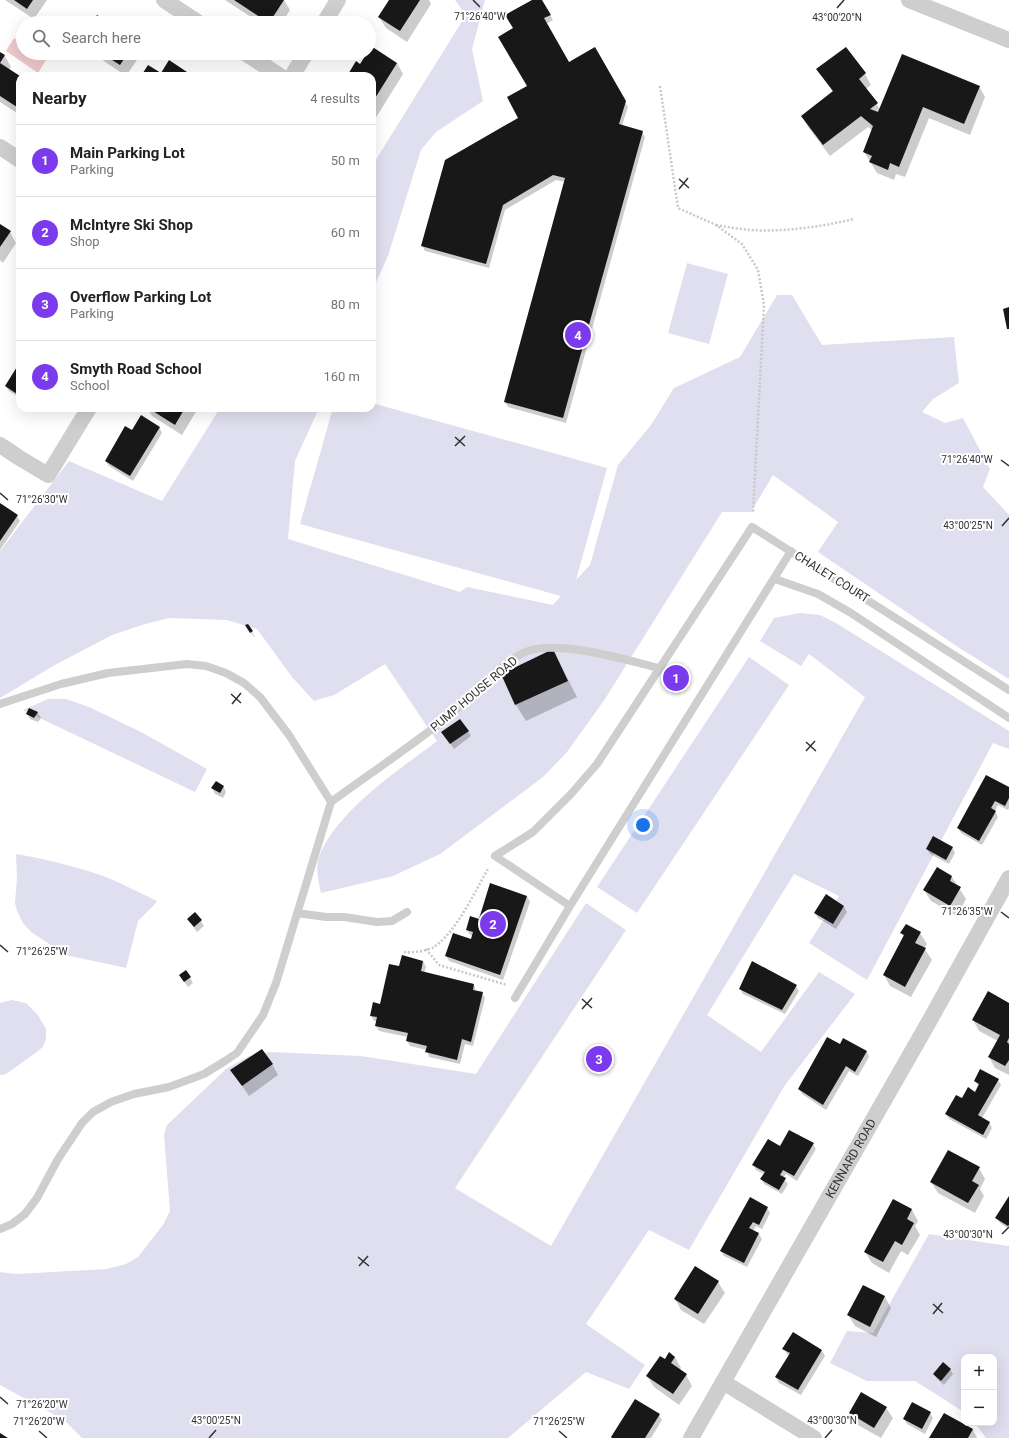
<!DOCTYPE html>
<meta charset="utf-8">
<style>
:root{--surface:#fff;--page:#f2f2f2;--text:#222;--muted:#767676;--line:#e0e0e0;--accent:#7c3aed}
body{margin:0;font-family:Roboto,sans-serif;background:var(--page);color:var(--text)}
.controls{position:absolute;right:12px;bottom:12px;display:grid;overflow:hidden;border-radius:8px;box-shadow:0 4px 16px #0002}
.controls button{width:36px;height:36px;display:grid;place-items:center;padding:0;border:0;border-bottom:1px solid var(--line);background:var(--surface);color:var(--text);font:20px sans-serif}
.you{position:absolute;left:643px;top:825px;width:14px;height:14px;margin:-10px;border:3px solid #fff;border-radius:50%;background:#1a73e8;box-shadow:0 0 0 6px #1a73e833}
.badge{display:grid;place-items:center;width:26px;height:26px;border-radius:50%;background:var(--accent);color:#fff;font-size:13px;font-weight:700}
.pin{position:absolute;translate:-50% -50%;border:2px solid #fff;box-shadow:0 1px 4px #0006}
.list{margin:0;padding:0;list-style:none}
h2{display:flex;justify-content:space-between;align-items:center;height:52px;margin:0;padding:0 16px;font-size:17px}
h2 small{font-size:13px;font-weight:400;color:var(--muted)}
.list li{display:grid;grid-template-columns:26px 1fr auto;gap:12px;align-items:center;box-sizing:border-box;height:72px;padding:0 16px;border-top:1px solid var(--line)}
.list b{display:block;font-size:15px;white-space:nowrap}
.list p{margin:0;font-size:13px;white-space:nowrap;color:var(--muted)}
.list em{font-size:13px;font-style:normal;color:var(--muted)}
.icon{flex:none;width:22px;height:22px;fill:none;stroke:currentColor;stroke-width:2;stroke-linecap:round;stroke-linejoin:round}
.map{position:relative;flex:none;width:1009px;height:1438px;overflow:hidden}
.search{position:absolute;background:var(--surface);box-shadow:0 4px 16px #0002;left:16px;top:16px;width:360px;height:44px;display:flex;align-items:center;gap:10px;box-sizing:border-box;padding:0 14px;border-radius:22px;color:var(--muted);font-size:15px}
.panel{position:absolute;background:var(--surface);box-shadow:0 4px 16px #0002;left:16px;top:72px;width:360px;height:340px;border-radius:12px}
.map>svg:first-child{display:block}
.green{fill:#dfdfef}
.water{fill:#f0cacd}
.shadow{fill:#0003}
.building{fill:#181818}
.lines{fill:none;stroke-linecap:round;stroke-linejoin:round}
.path{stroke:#c8c8c8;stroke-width:2.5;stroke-dasharray:2 2;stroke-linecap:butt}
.service{stroke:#cecece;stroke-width:8}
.minor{stroke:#cecece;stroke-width:16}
.ticks{fill:none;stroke:#313131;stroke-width:1.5}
.labels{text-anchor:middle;stroke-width:4;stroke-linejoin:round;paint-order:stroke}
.street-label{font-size:12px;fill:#313131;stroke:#fff}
.ticks-label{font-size:10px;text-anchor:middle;fill:#313131;stroke:#fff;stroke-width:4;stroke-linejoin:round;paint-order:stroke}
</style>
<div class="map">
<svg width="1009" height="1438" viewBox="0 0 1009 1438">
<rect width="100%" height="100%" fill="#fff"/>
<path class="green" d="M455 0H485L472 49 483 101 436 132 421 150 388 256 372 291V166L466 15Z
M687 263 728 274 709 344 668 333Z
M777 295H792L822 345 954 337 959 383 933 399 922 412 945 423 963 418 990 469 983 487 1009 515V679L958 647 818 552 838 522 773 475 751 512H722L605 699 567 752 543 777 440 854 393 876 321 893C319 883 315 867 319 857 336 811 399 770 437 741L385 664 334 695 314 701 292 677 257 629 227 620 169 618 145 624 112 635 53 666 0 698V551L69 461 162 501 220 408H319L295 461 288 539 460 592 467 587 553 605 561 596 300 524 333 408H372V403L607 468 576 580 590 565 618 465 651 425 674 388 740 357Z
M800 613 820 615 836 623 1009 731V749L993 743 867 980 809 943 839 896 794 874 707 1015 761 1052 819 972 855 994 785 1085 689 1250 649 1230 586 1324 645 1365 629 1389 586 1372 508 1438H82L64 1420 0 1385V1272L16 1274 107 1269 126 1264 138 1257 163 1225 170 1211 164 1135 167 1125 226 1069 249 1056 270 1052 361 1056 476 1074 586 903 626 930 455 1188 551 1246 865 697 809 654 801 666 760 641 774 618Z
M749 657 789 685 637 913 597 887Z
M48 699H66L89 707 141 732 207 769 195 792 23 710Z
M16 854C46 859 78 867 106 877 123 884 140 893 157 901L154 905 138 921 126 968 66 955 31 932 23 923 17 911 15 903 17 878Z
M12 1000 26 1003 38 1015 46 1029V1038L43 1047 34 1054 6 1074 0 1075V1003Z
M929 1234 1008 1246 1009 1245V1438H986L975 1423H994V1357H964V1412L915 1381H867L830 1363 847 1331 873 1333Z"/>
<path class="water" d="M14 38 23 44V53H36L46 60 38 73 6 51Z"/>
<path class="shadow" d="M5 0H47L34 19Z
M225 0H284L290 10 282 23H260Z
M390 0H429L431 4 407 42 386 28 379 17Z
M534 0H541L553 20 546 24 569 63 594 48 628 107 622 126 642 132 645 137 566 423 508 407 505 402 565 182 556 180 505 210 489 268 425 251 422 245 520 118 528 86 514 29Z
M846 48 865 74 871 85 866 89 880 109 979 86 985 97 970 135 929 118 905 177 896 174 894 180 877 173 864 152 873 131 868 127 830 156 808 127 802 116 833 92 817 69Z
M369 51 397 63 403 74 372 124V76H348L360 65Z
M0 53 5 56 11 67 9 70 20 77V115L0 102Z
M62 53H73L69 58Z
M92 53H141V54L126 76Z
M0 225 10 232 16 243 3 263 0 260Z
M20 364V398L9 391 6 386Z
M147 408H195L197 410 182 435 152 416Z
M159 427 162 433 133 481 109 466 106 461 132 431Z
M0 504 17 516 20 521 0 550Z
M248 625 255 637H254L247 626Z
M553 650 577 697 526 721 516 705 502 674Z
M29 709 38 713 41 718 38 722 30 719 27 713Z
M468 731 471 736 454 749 446 737Z
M223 786 226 792 223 798 215 794 212 788Z
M1009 788V808L1008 810 998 805 995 811 998 817 982 845 961 833 958 828Z
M952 847 955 853 949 864 930 854 927 849Z
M952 877 966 899 957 916 931 901 924 890Z
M527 896 530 902 503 980 449 961 446 956 472 940 473 936 470 935 467 930 479 920Z
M844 907 847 912 836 929 818 918 815 913Z
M188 919 201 921 204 926 197 932Z
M906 925 920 933 927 944 924 948 932 960 911 997 890 986 884 975 904 938 902 933Z
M423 961 426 967 424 973 474 985 476 991 482 993 485 998 473 1046 465 1044 460 1064 429 1057 427 1050 410 1046 407 1041 408 1037 379 1031 376 1026 377 1021H374L371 1015 380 1005 400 967Z
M186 971 193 983 188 987 183 980Z
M796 986 799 991 785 1014 743 994 740 989Z
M1009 1004V1075L995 1068 989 1057 998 1041 979 1031 973 1020Z
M843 1039 867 1052 869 1057 858 1076 849 1071 826 1110 802 1094 799 1089 840 1045Z
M272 1064 278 1075 249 1096 232 1071Z
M998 1080 1001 1085 982 1118 989 1122 992 1128 986 1139 949 1119 946 1114 962 1099 975 1093 979 1087 975 1081Z
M813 1144 816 1149 797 1181 786 1174 783 1178 788 1184 782 1194 764 1184 761 1179 764 1174 756 1170 754 1165 781 1147Z
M979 1168 985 1179 980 1189 984 1196 975 1213 938 1193 931 1182Z
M1009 1198V1229L1000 1223 997 1218Z
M893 1200 912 1210 918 1221 915 1226 920 1235 908 1255 901 1251 889 1273 872 1263 865 1252Z
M767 1208 770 1213 762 1229 756 1226 753 1231 759 1234 762 1239 747 1267 724 1256 721 1251Z
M718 1282 725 1293 704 1324 681 1310 675 1299Z
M863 1286 885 1297 891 1308 876 1337 855 1326 848 1315Z
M793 1334 822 1351 825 1356 801 1395 779 1383 776 1378 789 1356 787 1354 784 1349Z
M669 1354 675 1357 681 1368 679 1371 686 1375 692 1386 679 1405 654 1387 647 1376 665 1360Z
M950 1369 953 1374 944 1385 937 1379 934 1374Z
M886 1408 893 1418 881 1438 856 1424 850 1413Z
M930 1413 933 1418 925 1434 907 1424 904 1419Z
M944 1414 973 1430 977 1438H931Z
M659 1415 662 1420 651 1438H612Z"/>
<path class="building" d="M14 0H33L27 9Z
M234 0H284L269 23Z
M389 0H420L400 31 378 17Z
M532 0H542L551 15 544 18 569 62 595 47 626 101 619 124 643 131 563 418 504 402 565 178 553 175 503 205 486 264 421 246 445 160 518 118 507 97 527 86 498 37 513 28 505 15Z
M97 15 108 23H92Z
M53 16 64 23H48Z
M371 46 397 63 372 103V76H347L356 61 360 64 367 53H369V50Z
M846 47 866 73 859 79 878 103 870 109 878 112 902 54 980 86 964 124 923 107 899 167 890 163 888 170 869 162 872 156 863 152 873 126 861 116 823 145 801 116 833 91 816 69Z
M0 52 5 55 0 63 20 76V109L0 96Z
M101 53H128L120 65Z
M169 60 193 76H141L148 65 161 73Z
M0 224 11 231 0 247Z
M1009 307V329H1007L1003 309Z
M20 362V396L5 386Z
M148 408H185L175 425Z
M141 415 160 427 130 476 105 461 125 426 132 430Z
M0 503 18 515 0 541Z
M248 624 253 631 250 633 245 625Z
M553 649 568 681 515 705 501 674Z
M29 708 38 712 34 718 26 714Z
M460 719 469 731 450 744 441 732Z
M986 775 1009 787V798L1005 806 995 801 991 808 996 811 979 841 957 828Z
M216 781 224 786 220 793 211 788Z
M933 836 953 847 946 860 926 849Z
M937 867 952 876 950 881 961 887 950 906 923 890Z
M490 883 527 896 500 975 445 956 453 933 471 939 473 932 466 930 470 916 479 919Z
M826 894 844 906 833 924 814 913Z
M195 912 202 920 194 927 187 919Z
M906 924 921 932 915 943 926 948 905 987 883 975 904 935 900 933Z
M402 955 423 961 421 971 474 984 473 990 483 992 471 1042 462 1039 457 1060 425 1052 427 1046 406 1041 408 1033 375 1026 377 1017 370 1016 373 1002 380 1004 389 964 399 966Z
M752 961 797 985 782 1010 739 989Z
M186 970 191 977 184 982 179 975Z
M988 991 1009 1003V1038L1007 1042 1009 1044V1060L1005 1066 988 1057 1000 1035 972 1020Z
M827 1037 840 1044 843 1038 867 1051 855 1072 846 1066 823 1105 798 1089Z
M262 1049 273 1064 242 1086 230 1070Z
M980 1069 999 1079 978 1115 990 1122 983 1135 945 1114 956 1095 962 1098 968 1087 975 1092 979 1084 974 1081Z
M789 1130 814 1143 794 1176 783 1170 780 1175 786 1178 779 1190 760 1179 765 1172 752 1165 768 1139 780 1146Z
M948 1150 980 1167 972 1181 979 1185 968 1203 930 1182Z
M1009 1196V1225L1008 1226 995 1218Z
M750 1197 768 1207 759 1225 753 1222 749 1228 759 1233 744 1263 720 1251Z
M893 1199 912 1209 907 1219 914 1223 902 1245 895 1241 883 1262 864 1252Z
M695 1266 719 1281 698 1314 674 1299Z
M863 1285 885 1296 870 1327 847 1315Z
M793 1332 822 1350 798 1390 775 1377 790 1353 782 1349Z
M669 1352 675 1357 671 1363 687 1374 673 1394 646 1376 660 1356 665 1359Z
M943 1362 951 1369 941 1381 933 1374Z
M861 1392 887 1407 874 1428 849 1413Z
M635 1399 660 1414 645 1438H612L611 1437Z
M912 1402 931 1412 922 1429 903 1419Z
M944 1413 973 1429 968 1438H929Z
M0 1433 8 1438H0Z"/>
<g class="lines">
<path class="path" d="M660 86 678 208 716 225 742 244 758 270 764 305 753 513
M716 225C727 227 739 229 750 230 785 232 820 227 854 219
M426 949 439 965 507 985
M404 952C412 953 427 951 434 947 457 931 474 893 488 869"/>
<path class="service" d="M775 579 818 594 851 613 1009 718
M0 704 61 684 108 673 187 664 206 666 226 673 244 683 260 697 289 735 331 802 276 983 263 1015 237 1053 225 1061 204 1074 169 1087 134 1094 111 1102 93 1112 82 1123 58 1159 37 1198 25 1214 12 1224 0 1229
M331 802C371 773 411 746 449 716 460 706 472 696 483 686 497 672 511 656 531 650 563 641 626 660 659 668
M570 906 495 856 533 832 571 794 597 764 752 527 1009 690
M297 913 326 917H344L377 922 392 921 407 912
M515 998 570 906 791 551"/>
<g class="minor">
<path d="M164 0 199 23"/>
<path d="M909 0 1009 40"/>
<path d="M324 23 338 0"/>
<path d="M245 53 280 76"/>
<path d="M292 76 306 53"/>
<path d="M0 147 20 160"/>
<path d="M0 445 18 457 48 475 89 408"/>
<path d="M723 1382 814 1438"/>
<path id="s1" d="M691 1438 926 1027 1009 878"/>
</g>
</g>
<path class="ticks" d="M473 0 480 7M837 8 844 0M679 179 689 188M679 189 688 178M455 437 465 446M455 446 465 436M1001 460 1009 466M0 493 8 500M1002 526 1009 518M231 694 241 703M232 704 241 693M806 742 816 751M806 751 815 741M1001 912 1009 918M0 945 8 952M582 999 592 1008M582 1009 592 998M1002 1234 1009 1227M358 1257 369 1266M359 1266 368 1256M933 1304 943 1313M933 1314 942 1303M0 1397 8 1404M39 1431 47 1438M559 1431 567 1438M209 1438 216 1430M825 1438 832 1430"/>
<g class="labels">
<g class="street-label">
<text transform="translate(832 577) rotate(32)" y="4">CHALET COURT</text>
<text transform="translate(474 694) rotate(-40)" y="4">PUMP HOUSE ROAD</text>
<text dy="4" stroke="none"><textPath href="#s1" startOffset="322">KENNARD ROAD</textPath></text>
</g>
</g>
<g class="ticks-label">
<text x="480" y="20">71°26'40"W</text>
<text x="837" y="21">43°00'20"N</text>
<text x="967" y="463">71°26'40"W</text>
<text x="42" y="503">71°26'30"W</text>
<text x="968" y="529">43°00'25"N</text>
<text x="967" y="915">71°26'35"W</text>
<text x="42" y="955">71°26'25"W</text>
<text x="968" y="1238">43°00'30"N</text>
<text x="42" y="1408">71°26'20"W</text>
<text x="216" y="1424">43°00'25"N</text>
<text x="832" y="1424">43°00'30"N</text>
<text x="39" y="1425">71°26'20"W</text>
<text x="559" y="1425">71°26'25"W</text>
</g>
</svg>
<div class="controls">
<button>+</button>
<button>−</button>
</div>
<div class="you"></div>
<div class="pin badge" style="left:676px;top:678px">1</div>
<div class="pin badge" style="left:493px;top:924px">2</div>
<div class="pin badge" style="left:599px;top:1059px">3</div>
<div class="pin badge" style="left:578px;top:335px">4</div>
<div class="search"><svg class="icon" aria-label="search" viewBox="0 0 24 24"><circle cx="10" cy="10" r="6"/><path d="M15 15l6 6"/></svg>Search here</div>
<section class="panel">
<h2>Nearby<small>4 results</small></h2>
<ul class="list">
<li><span class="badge">1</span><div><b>Main Parking Lot</b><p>Parking</p></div><em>50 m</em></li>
<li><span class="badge">2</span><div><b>McIntyre Ski Shop</b><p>Shop</p></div><em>60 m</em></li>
<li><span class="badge">3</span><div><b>Overflow Parking Lot</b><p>Parking</p></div><em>80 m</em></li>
<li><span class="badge">4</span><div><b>Smyth Road School</b><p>School</p></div><em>160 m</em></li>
</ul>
</section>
</div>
